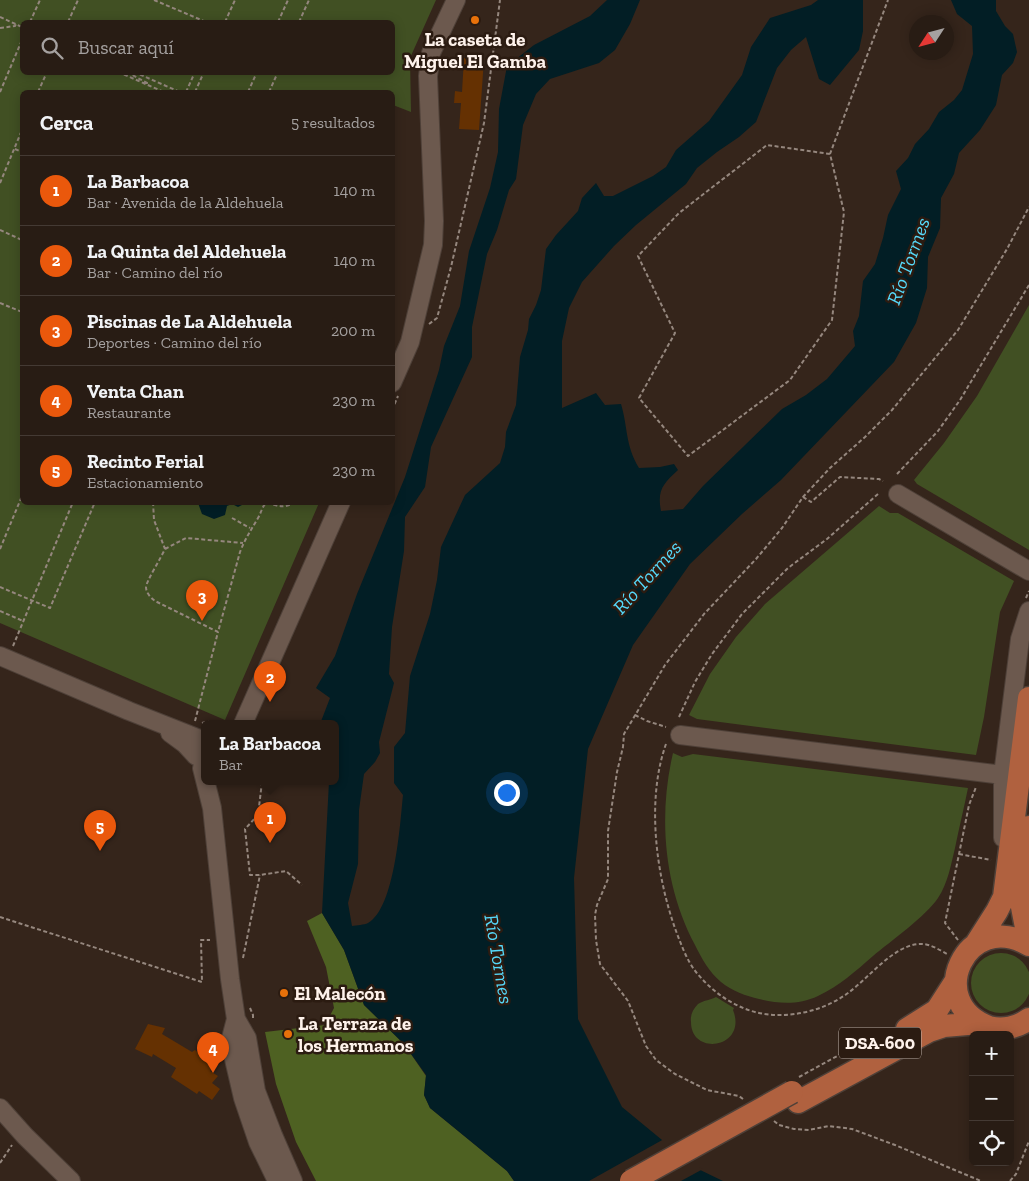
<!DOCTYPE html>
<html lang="es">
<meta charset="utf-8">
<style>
:root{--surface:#281c14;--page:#30251d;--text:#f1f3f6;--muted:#a5a1a0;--line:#443a34;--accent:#ea580c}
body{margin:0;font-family:"Zilla Slab",serif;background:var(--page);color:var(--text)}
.controls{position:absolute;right:15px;bottom:15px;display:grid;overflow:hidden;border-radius:8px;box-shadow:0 2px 12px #0003}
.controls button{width:45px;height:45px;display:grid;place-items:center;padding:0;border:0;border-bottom:1px solid var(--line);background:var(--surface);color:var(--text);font:25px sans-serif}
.compass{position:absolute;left:909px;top:15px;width:45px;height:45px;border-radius:50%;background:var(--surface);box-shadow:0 2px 12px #0003;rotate:234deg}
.you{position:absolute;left:506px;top:792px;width:18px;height:18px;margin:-12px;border:4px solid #fff;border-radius:50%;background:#1a73e8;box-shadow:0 0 0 8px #1a73e833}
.badge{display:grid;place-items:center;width:32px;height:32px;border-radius:50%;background:var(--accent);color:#fff;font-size:16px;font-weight:700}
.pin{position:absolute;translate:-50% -41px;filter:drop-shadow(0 1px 2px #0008)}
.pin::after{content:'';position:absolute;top:26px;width:18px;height:15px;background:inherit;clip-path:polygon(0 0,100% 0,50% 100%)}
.popup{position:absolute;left:201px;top:720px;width:138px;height:65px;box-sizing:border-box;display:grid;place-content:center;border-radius:8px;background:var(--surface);filter:drop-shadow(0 1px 4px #0005);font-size:16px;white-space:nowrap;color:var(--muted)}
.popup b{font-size:19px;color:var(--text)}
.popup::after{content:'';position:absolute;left:50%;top:100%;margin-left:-10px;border:10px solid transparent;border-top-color:var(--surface)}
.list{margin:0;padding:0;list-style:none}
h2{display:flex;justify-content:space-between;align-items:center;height:65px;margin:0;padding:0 20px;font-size:21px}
h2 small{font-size:16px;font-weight:400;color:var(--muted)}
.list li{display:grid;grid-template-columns:32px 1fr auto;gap:15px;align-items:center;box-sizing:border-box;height:70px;padding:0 20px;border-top:1px solid var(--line)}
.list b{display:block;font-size:19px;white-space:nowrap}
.list p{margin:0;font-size:16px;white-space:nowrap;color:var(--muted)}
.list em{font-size:16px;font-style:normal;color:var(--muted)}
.icon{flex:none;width:28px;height:28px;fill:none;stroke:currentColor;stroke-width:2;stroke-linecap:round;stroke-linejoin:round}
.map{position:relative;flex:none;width:1029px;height:1181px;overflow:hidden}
.search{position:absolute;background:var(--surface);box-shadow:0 2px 12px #0003;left:20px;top:20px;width:375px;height:55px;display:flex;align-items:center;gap:12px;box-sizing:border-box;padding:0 18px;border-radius:8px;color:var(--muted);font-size:19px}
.panel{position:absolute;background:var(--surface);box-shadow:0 2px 12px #0003;left:20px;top:90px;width:375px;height:415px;border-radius:8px}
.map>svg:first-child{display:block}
.green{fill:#415023;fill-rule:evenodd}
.forest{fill:#4e6122}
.water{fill:#021e25}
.pier{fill:#35251b}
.building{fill:#653102}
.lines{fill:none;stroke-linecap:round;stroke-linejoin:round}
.minor-casing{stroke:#4e4038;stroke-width:20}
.major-casing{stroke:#4e4038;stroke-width:25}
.path{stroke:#95877e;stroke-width:2;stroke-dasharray:4 2.5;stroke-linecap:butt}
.minor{stroke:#6c594e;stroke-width:18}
.major{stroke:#b0613f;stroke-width:22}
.major-bridge-casing{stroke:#4e4038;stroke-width:25;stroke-linecap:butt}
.major-bridge{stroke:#b0613f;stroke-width:22}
.food-dot{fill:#e8710a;stroke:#2b1b11;stroke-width:2}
.labels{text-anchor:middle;stroke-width:5;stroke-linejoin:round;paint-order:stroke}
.shield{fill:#2b1b11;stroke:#bfb2aa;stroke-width:1}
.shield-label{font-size:18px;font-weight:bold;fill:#fef2eb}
.poi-label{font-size:19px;font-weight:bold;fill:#fef2eb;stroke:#2b1b11;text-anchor:start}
.water-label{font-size:20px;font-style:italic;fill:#55d8f9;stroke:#2b1b11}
</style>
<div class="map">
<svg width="1029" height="1181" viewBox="0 0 1029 1181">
<rect width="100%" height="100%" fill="#35251b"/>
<path class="green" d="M0 0H436L410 58 411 112 393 105 392 92 358 91V92H22V502L319 503 225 720 0 623ZM22 22H392V72H22Z
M1029 305V550L917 484 914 480 944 443 977 396Z
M879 506 890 513H898L1014 581 1000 612 984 717 976 755 697 719 689 715 710 674 736 637 765 604Z
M673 753 682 757 693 754 968 788C964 808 959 828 955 848 951 864 948 883 938 898 926 916 891 941 873 956 856 971 839 986 818 996 799 1005 779 1004 759 999 746 996 732 991 721 982 709 972 702 959 695 945 664 887 658 817 673 753Z
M971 983a30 30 0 1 1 60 0a30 30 0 1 1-60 0Z
M716 997 734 1008 733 1010C748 1048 691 1057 691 1022 690 1015 693 1009 698 1004 704 1000 711 1000 716 997Z"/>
<path class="forest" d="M322 913 344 950 364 1005 404 1044 426 1076 424 1095 430 1108 507 1171 514 1181H316L296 1142 276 1084 265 1032 325 1025 334 1008 326 967 307 921Z"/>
<path class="water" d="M607 0H640L630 24 615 50 599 63 550 79 536 94 523 125 516 179 509 190 497 230 487 254 472 327V357L431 447 425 487 405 517 404 551 392 627 389 674 394 683 379 742 380 753 375 762 364 774 359 810 358 864 348 903 352 926C357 925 364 925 368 923 395 908 400 824 403 795L394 783V747L405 733 410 676 430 614 437 580 441 547 465 495 500 463 505 447 506 432 516 405 520 357 528 330 529 319 536 305 541 290 546 249 556 235 578 211 582 198 596 183 604 196H613L653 176 666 167 676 150 709 121 742 75 751 47 770 18 811 5 818 0H863V31L859 50 830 85 819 79 806 37 791 50 777 68 756 122 739 137 717 152 697 168 686 184 636 225 614 246 582 282 569 308 562 341V408L596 393 605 405 621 404C628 427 625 445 639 468L660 467 674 464 678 470C663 484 657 490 661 511L683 509 703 486 782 409 806 395 827 379 855 346 853 331 859 316 863 281 875 264 883 238 888 215 901 189 896 171 908 158 915 144 929 129 939 112 954 100 962 90 973 54 972 26 957 14 951 0H996V11L1005 26 1013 34 1017 52 1013 63 1002 75 996 105 980 130 959 153 954 174 941 198 940 228 928 257 927 288 916 323 894 362 781 480 742 514 690 564 633 645 588 749 574 878 578 1019 622 1107 696 1168 723 1181H514L507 1171 430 1108 424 1095 426 1075 404 1044 364 1005 344 950 322 913 329 782H335V724H320L330 698 316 688 335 656 357 594 405 477 439 370 444 346 460 306 469 251 490 188 498 152 499 109 507 66 534 45 590 16Z
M198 503H246L238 507 232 504 227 506 225 515 214 519 202 514Z"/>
<path class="pier" d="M664 1139 697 1166 703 1169 681 1181H589Z"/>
<path class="building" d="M464 58 484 59 479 130 459 129 461 103H454L455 91 462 92Z
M148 1024 165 1028 162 1034 192 1052 195 1050 214 1066 210 1071 218 1076 212 1083 220 1089 212 1100 199 1091 197 1094 171 1077 176 1068 153 1054 152 1057 135 1049Z"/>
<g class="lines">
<g class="minor-casing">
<path id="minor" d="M392 383 410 342 433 245 434 221 428 76 431 53 456 0
M898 494 1029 571
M0 656 129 711 205 741
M243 724 341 502
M170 733 185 744 196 756
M680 735 1003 775
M202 768 212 808 230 979 236 1019 247 1038 256 1091 273 1135 293 1181
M1003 838V775L1020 639 1029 611
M236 1019 230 1042 243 1098 258 1142 277 1181
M0 1108 25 1136 71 1181"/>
</g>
<g class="major-casing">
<path id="major" d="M1029 827 1021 902 1029 943
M976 944 997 911 1004 897 1029 698
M1029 945C966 908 923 1003 989 1027 1003 1031 1018 1027 1029 1019
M907 1029 937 1010 955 982
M798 1102 929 1031 944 1026 979 1023"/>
</g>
<path class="path" d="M154 0 206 22
M0 17 22 27
M30 22 40 0
M68 22 78 0
M225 22 235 0
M278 22 288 0
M299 22 309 0
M0 28 15 26 16 24
M118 72 164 92
M127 72 147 83 146 85
M134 72 180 92
M0 92 22 40
M38 92 47 72
M186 92 195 72
M195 92 204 72
M248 92 257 72
M269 92 278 72
M15 149 22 152
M830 154 767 145 679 213 638 256 675 333 639 398 688 456 790 380 832 320 844 212 830 154 888 0
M0 183 22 130
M0 230 22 240
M0 303 22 312
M429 324 437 318 451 267 484 123 500 0
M392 410 398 396
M897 474 938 431 960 400 1029 285
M803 497 811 502 840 477 879 479 883 481
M153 502 154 520 165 549C162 556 146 582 146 587 146 593 151 598 155 601L218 632 240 552C245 539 251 530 258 518 261 513 262 507 266 503 281 506 281 509 297 502
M232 518 250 528
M0 549 22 496
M165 549 186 538 243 543
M0 587 50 608 95 502
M1026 598 1029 591
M0 611 23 621
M13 646 73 502
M635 715 647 721 666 727
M679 717 695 682 712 654 742 614 788 568 827 539 878 494
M195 721 218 632
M202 723 209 721 224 724
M666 744C646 800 656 876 676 931 681 944 687 961 696 972 716 997 747 1016 780 1015 804 1015 829 1007 848 993 869 978 895 943 922 944 930 944 940 950 947 954
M262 782 258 815 245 829 250 875H260L286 871 302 885
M959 854 991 860
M0 917 202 982 201 940H210
M958 940 945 923 969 805 976 787
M243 958 260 875
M250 1008 253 1015V1020
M799 1077 890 1027
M743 1099 739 1096 707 1090 675 1074 656 1060 646 1046 628 1001 600 964 596 940 595 915 597 905 608 879V831L617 772 623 747 624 734 665 665 704 614 756 559 782 528 803 497 830 468 865 437 892 410 958 330 1007 249 1029 207
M774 1121 779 1125 794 1129 809 1130 829 1126 852 1129 895 1145 981 1181
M0 1163 12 1145
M1010 1181 1016 1174 1029 1141"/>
<use href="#minor" class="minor"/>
<use href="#major" class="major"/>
<g class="major-bridge-casing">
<path id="major-bridge" d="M631 1181 792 1092"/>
</g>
<use href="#major-bridge" class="major-bridge"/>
</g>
<g class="food-dot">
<circle cx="475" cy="20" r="5"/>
<circle cx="284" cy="993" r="5"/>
<circle cx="288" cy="1034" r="5"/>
</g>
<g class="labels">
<rect class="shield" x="839" y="1027.5" width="82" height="31" rx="4"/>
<g class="shield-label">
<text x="880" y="1049">DSA-600</text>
</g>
<g class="poi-label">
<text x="475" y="46" text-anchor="middle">La caseta de<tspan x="475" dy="22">Miguel El Gamba</tspan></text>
<text x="294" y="1000">El Malecón</text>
<text x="298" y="1030">La Terraza de<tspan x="298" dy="22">los Hermanos</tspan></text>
</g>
<g class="water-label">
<text transform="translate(908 261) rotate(-70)" y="7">Río Tormes</text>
<text transform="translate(647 577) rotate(-48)" y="7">Río Tormes</text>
<text transform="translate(499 959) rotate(80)" y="7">Río Tormes</text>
</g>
</g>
</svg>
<div class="controls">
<button>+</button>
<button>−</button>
<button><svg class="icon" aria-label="locate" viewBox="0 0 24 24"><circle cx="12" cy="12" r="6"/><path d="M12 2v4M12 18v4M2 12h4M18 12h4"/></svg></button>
</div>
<svg class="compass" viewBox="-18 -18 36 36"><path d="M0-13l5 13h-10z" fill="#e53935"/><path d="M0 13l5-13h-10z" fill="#a5a1a0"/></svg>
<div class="you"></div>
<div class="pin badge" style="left:270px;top:843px">1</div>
<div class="popup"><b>La Barbacoa</b>Bar</div>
<div class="pin badge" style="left:270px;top:702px">2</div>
<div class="pin badge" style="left:202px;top:621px">3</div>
<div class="pin badge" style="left:213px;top:1073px">4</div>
<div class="pin badge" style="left:100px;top:851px">5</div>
<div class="search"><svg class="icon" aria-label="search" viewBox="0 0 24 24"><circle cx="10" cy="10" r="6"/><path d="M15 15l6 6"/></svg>Buscar aquí</div>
<section class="panel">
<h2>Cerca<small>5 resultados</small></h2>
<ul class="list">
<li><span class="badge">1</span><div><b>La Barbacoa</b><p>Bar · Avenida de la Aldehuela</p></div><em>140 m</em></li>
<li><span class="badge">2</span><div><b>La Quinta del Aldehuela</b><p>Bar · Camino del río</p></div><em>140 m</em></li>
<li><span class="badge">3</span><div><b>Piscinas de La Aldehuela</b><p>Deportes · Camino del río</p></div><em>200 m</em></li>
<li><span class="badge">4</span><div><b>Venta Chan</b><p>Restaurante</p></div><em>230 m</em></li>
<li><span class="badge">5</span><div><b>Recinto Ferial</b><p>Estacionamiento</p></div><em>230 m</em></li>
</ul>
</section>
</div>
